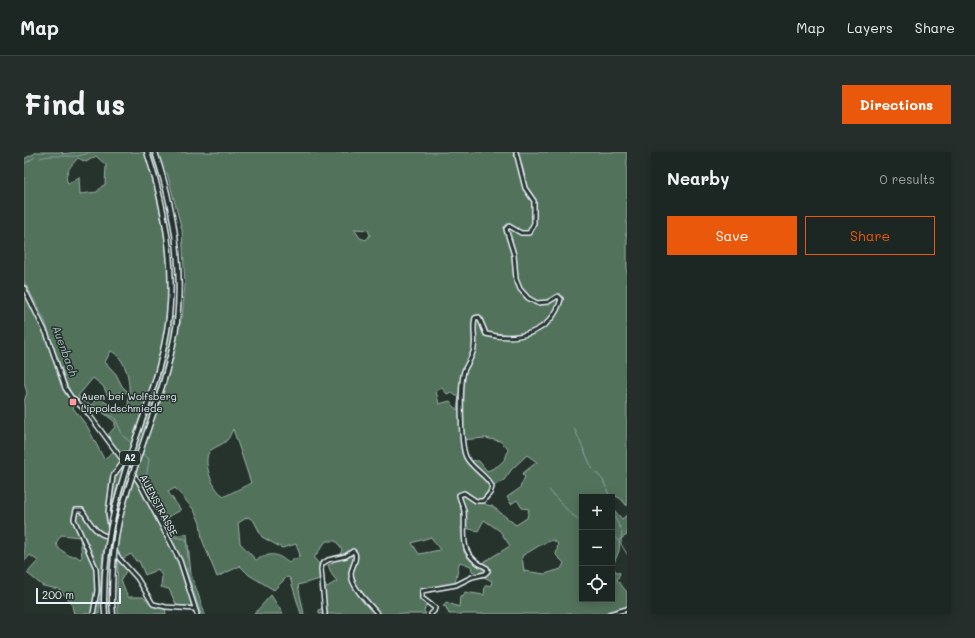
<!DOCTYPE html>
<meta charset="utf-8">
<style>
:root{--surface:#1c2622;--page:#252e2a;--text:#f1f3f6;--muted:#a0a5a5;--line:#3a4340;--accent:#ea580c}
body{margin:0;font-family:Mali,sans-serif;background:var(--page);color:var(--text)}
.controls{position:absolute;right:12px;bottom:12px;display:grid;overflow:hidden;border-radius:0px;box-shadow:0 2px 10px #0003}
.controls button{width:36px;height:36px;display:grid;place-items:center;padding:0;border:0;border-bottom:1px solid var(--line);background:var(--surface);color:var(--text);font:20px sans-serif}
.scale{position:absolute;left:12px;bottom:10px;width:85px;box-sizing:border-box;padding-left:4px;border:2px solid #e8f1f8;border-top:0;font-size:11px;line-height:14px;white-space:nowrap;color:#e8f1f8;-webkit-text-stroke:3px #26332d;paint-order:stroke}
.list{margin:0;padding:0;list-style:none}
h2{display:flex;justify-content:space-between;align-items:center;height:52px;margin:0;padding:0 16px;font-size:17px}
h2 small{font-size:13px;font-weight:400;color:var(--muted)}
.actions{display:flex;gap:8px;padding:12px 16px}
.actions a{flex:1;padding:9px 0;border:1px solid var(--accent);border-radius:0px;text-align:center;font-size:14px;color:var(--accent)}
.actions .main{background:var(--accent);color:#fff}
.icon{flex:none;width:22px;height:22px;fill:none;stroke:currentColor;stroke-width:2;stroke-linecap:round;stroke-linejoin:round}
.map{position:relative;flex:none;width:603px;height:462px;overflow:hidden;border-radius:0px}
header{display:flex;align-items:center;gap:24px;box-sizing:border-box;height:56px;padding:0 20px;background:var(--surface);border-bottom:1px solid var(--line)}
header strong{font-size:19px}
nav{display:flex;gap:22px;margin-inline-start:auto;font-size:14px}
.intro{display:flex;align-items:center;justify-content:space-between;box-sizing:border-box;height:96px;padding:0 24px}
h1{margin:0;font-size:28px}
.button{padding:10px 18px;border-radius:0px;background:var(--accent);color:#fff;font-size:14px;font-weight:700}
main{display:flex;gap:24px;padding:0 24px}
aside{flex:1;background:var(--surface);border-radius:0px;box-shadow:0 2px 10px #0003}
.map>svg:first-child{display:block}
.green{fill:#52725b;stroke:#9db2aa;fill-rule:evenodd}
.lines{fill:none;stroke-linecap:round;stroke-linejoin:round}
.stream{stroke:#89a2a4;stroke-width:1}
.minor-casing{stroke:#e8f1f8;stroke-width:6}
.highway-casing{stroke:#e8f1f8;stroke-width:7}
.minor{stroke:#26332d;stroke-width:3}
.highway{stroke:#26332d;stroke-width:4}
.highway-bridge-casing{stroke:#e8f1f8;stroke-width:7;stroke-linecap:butt}
.highway-bridge{stroke:#26332d;stroke-width:4}
.poi-dot{fill:#ff9aa2;stroke:#26332d;stroke-width:1.5}
.labels{text-anchor:middle;stroke-width:3;stroke-linejoin:round;paint-order:stroke}
.shield{fill:#26332d;stroke:#aeb8bb;stroke-width:1}
.shield-label{font-size:9px;font-weight:bold;fill:#e8f1f8}
.poi-label{font-size:10px;fill:#e8f1f8;stroke:#26332d;text-anchor:start}
.street-label{font-size:10px;fill:#e8f1f8;stroke:#26332d}
.water-label{font-size:11px;font-style:italic;fill:#a8bdc0;stroke:#26332d}
</style>
<header>
<strong>Map</strong>
<nav><a>Map</a><a>Layers</a><a>Share</a></nav>
</header>
<div class="intro"><h1>Find us</h1><a class="button">Directions</a></div>
<main>
<div class="map">
<svg width="603" height="462" viewBox="0 0 603 462">
<rect width="100%" height="100%" fill="#26332d"/>
<filter id="ink" filterUnits="userSpaceOnUse"><feTurbulence type="fractalNoise" baseFrequency=".025" numOctaves="2"/><feDisplacementMap in="SourceGraphic" scale="8" xChannelSelector="R" yChannelSelector="G"/><feConvolveMatrix kernelMatrix="1 2 1 2 8 2 1 2 1" color-interpolation-filters="sRGB"/></filter>
<g filter="url(#ink)">
<path class="green" d="M13 0H39L38 2 53 0H603V354L597 347 592 344 588 348V345H558V447H588V359L590 358 598 367 603 363V383L596 387 595 399 589 413 591 419 596 421 593 428 603 440V462H425L422 455 419 454 422 450 435 455 436 444 439 445 441 440 460 443 461 434 467 433 468 429 448 419 447 414 436 410C432 418 435 422 430 432L413 436 397 437 395 442 403 451 400 459 402 462H295V458L300 455 297 428 303 435 313 429 308 423 304 413 309 411 307 406H314L318 398 312 389H302L290 406 295 412 296 427 274 433 280 462H277L266 426 263 425 250 438 225 423 216 414 193 425 178 387 176 371 170 358 151 336 144 340 157 358 144 365 151 383 163 382 167 422 181 462H174L172 454H153L145 437 137 435 138 424 134 417 121 423 115 409H112L107 402 94 409 103 417 97 428 104 445H119L130 454H141L142 462H94L93 436 94 409 79 399 75 462H50L47 450 35 437 19 434 3 421 14 409 6 403 0 410V249L3 241 0 230V7ZM72 4 82 13 81 33 78 34 73 40 56 42 55 25 44 32C39 21 47 14 54 6L62 10ZM143 21 158 78 161 133 158 166 142 164C149 118 139 71 128 26ZM330 77 344 78 346 83 342 88 336 86ZM87 199C101 206 106 226 105 241L98 234 92 222 81 210ZM69 226 79 234 84 244 96 240 105 241 104 255 96 259 76 247 70 248V251L68 252 91 270V275L83 284 93 297 80 307 63 274 49 256 57 246 54 244ZM418 236 423 242 427 240 432 244H435L433 258 426 249 415 252 412 239ZM209 277 227 331 201 344C190 341 178 311 185 300 189 295 199 293 203 288 206 285 207 280 209 277ZM461 286 476 289 484 297C483 309 474 315 463 319L455 309 442 308 438 297 437 288ZM503 303 513 310 498 322 501 325 495 337 483 345 487 352 493 348 498 356 505 357 503 366 492 373 468 354 463 353 456 347 460 346 466 336 480 328 488 317ZM224 365 230 369 238 385 258 396 272 392 276 403 273 407H268L265 411C252 401 248 400 232 408L216 391 214 371ZM460 368 476 379 486 394 458 411 447 409 440 400 437 375 454 379ZM37 383 56 385 58 405 56 407 52 404H46L34 396 32 391ZM407 385 416 398 395 402 388 391ZM529 388 534 392 532 403 540 411 537 417 521 422 500 419 498 404 518 392Z
M247 443 259 462H230Z"/>
<g class="lines">
<path class="stream" d="M16 6C31 0 52 9 66 0
M0 12 11 5
M601 82 603 83
M0 129 21 169 41 228 47 241 53 247 73 255 79 261 91 266 99 284 109 292
M550 276 568 316 579 328 586 345
M117 300 125 307 122 327 128 345 139 362 150 385 162 387 164 406 163 420 177 462
M525 338 546 361 558 370
M588 351 591 366 597 377
M598 380 597 392 603 402
M588 385 591 386
M592 386 596 391"/>
<g class="minor-casing">
<path id="minor" d="M0 136 23 183 41 236 47 245 63 260 115 330 156 409 173 462
M86 375 84 361 89 324 100 309
M85 389 95 406 113 426 129 452 142 455 171 457
M69 462 73 439 72 416 50 367 52 358H58C64 367 71 382 83 384
M301 462 297 417 298 412 304 408 322 404 329 399 331 401C334 409 327 414 327 422 327 435 346 453 354 462
M407 462 410 459 411 456 398 446V439L432 433 448 425 461 422 464 419 463 416C433 402 442 385 440 359 439 353 436 349 435 343L440 341 452 349H459L466 341 468 335C466 326 447 316 442 305 436 292 436 233 440 219 443 211 449 205 450 196 452 186 448 176 451 166L455 165 462 182C493 190 528 181 537 147L534 144 524 150 513 151 504 146 496 137 492 127 490 103 482 77 485 74 497 81H505L510 71V49L501 36 492 0
M585 462 603 457"/>
</g>
<g class="highway-casing">
<path id="highway" d="M123 0C141 54 151 108 145 165
M131 0C150 56 159 111 153 170
M80 448 81 462
M88 451 89 462"/>
</g>
<use href="#minor" class="minor"/>
<use href="#highway" class="highway"/>
<g class="highway-bridge-casing">
<path id="highway-bridge" d="M80 448C80 411 85 374 96 337 112 277 137 229 145 165
M88 451C88 424 89 396 95 369 111 302 143 239 153 170"/>
</g>
<use href="#highway-bridge" class="highway-bridge"/>
</g>
</g>
<rect class="poi-dot" x="45" y="246" width="8" height="8" rx="2"/>
<g class="labels">
<rect class="shield" x="96" y="299" width="20" height="14" rx="3"/>
<g class="shield-label">
<text x="106" y="309">A2</text>
</g>
<g class="poi-label">
<text x="57" y="248">Auen bei Wolfsberg<tspan x="57" dy="12">Lippoldschmiede</tspan></text>
</g>
<g class="street-label">
<text transform="translate(135 353) rotate(62)" y="4">AUENSTRASSE</text>
</g>
<g class="water-label">
<text transform="translate(41 199) rotate(70)" y="4">Auenbach</text>
</g>
</g>
</svg>
<div class="controls">
<button>+</button>
<button>−</button>
<button><svg class="icon" aria-label="locate" viewBox="0 0 24 24"><circle cx="12" cy="12" r="6"/><path d="M12 2v4M12 18v4M2 12h4M18 12h4"/></svg></button>
</div>
<div class="scale">200 m</div>
</div>
<aside>
<h2>Nearby<small>0 results</small></h2>
<ul class="list">
</ul>
<div class="actions"><a class="main">Save</a><a>Share</a></div>
</aside>
</main>
